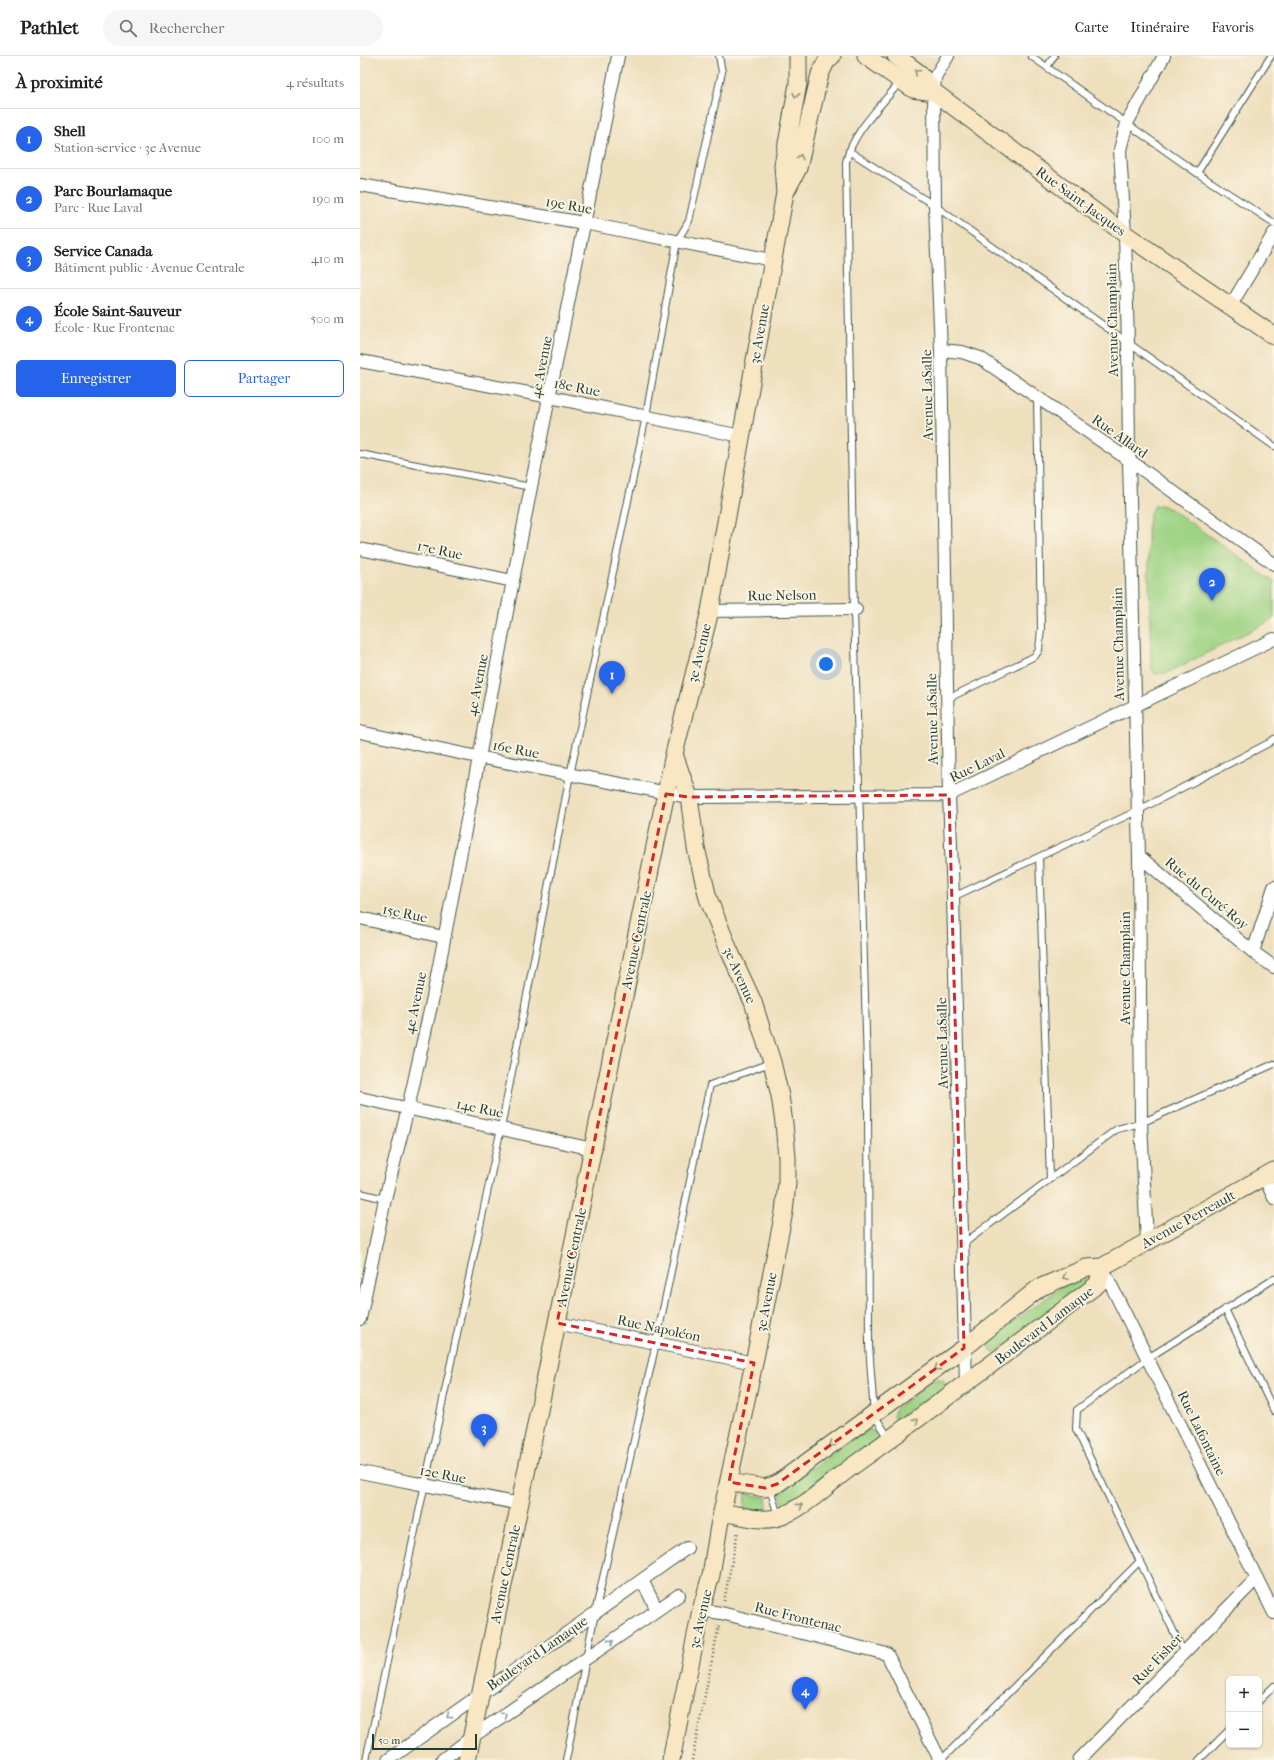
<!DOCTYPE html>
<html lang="fr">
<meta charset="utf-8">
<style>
:root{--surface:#fff;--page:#f6f6f6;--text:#222;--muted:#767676;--line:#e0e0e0;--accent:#2563eb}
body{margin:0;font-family:"IM FELL French Canon",serif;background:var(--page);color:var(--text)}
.controls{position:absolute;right:12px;bottom:12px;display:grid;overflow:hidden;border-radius:6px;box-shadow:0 1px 3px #0004}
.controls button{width:36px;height:36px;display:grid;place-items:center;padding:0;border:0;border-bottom:1px solid var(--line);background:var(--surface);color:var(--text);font:20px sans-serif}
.scale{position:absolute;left:12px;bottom:10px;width:105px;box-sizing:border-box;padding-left:4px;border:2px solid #1f3d34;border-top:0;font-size:11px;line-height:14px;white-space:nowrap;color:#1f3d34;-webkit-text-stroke:3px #fcf5e5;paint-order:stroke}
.you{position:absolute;left:466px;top:608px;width:14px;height:14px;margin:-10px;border:3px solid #fff;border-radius:50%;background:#1a73e8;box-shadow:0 0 0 6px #1a73e833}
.badge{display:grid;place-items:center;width:26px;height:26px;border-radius:50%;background:var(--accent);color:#fff;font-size:13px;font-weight:700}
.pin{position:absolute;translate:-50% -33px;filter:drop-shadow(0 1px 2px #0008)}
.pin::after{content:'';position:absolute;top:21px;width:14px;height:12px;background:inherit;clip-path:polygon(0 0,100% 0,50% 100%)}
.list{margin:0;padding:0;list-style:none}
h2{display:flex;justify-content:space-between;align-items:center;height:52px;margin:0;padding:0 16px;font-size:17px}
h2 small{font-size:13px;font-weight:400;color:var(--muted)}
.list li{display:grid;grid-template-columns:26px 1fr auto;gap:12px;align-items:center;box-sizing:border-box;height:60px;padding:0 16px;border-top:1px solid var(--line)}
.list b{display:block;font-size:15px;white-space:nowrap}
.list p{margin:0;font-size:13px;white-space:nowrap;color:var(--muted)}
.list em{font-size:13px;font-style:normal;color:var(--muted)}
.actions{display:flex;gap:8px;padding:12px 16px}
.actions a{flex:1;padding:9px 0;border:1px solid var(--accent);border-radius:6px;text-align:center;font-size:14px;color:var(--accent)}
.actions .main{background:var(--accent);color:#fff}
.icon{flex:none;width:22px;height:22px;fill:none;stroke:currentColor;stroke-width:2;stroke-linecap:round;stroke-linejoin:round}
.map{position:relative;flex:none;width:914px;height:1704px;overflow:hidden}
header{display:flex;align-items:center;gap:24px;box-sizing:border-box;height:56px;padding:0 20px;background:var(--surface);border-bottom:1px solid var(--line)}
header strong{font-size:19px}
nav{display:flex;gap:22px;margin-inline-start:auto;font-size:14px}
.search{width:280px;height:36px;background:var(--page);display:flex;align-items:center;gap:10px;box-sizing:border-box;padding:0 14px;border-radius:22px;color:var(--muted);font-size:15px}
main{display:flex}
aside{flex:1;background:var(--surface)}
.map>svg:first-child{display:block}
.green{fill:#9fd384;stroke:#5f885c}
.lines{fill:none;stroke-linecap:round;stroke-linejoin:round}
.lane-casing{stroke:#3e5549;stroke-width:8}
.street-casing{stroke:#3e5549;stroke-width:14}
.secondary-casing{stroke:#3e5549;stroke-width:19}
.path{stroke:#3e5549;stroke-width:2.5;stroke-dasharray:1 3;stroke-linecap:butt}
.lane{stroke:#fff;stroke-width:6}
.street{stroke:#fff;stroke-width:12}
.secondary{stroke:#f9e7c3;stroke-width:17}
.oneway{stroke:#8c927c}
.oneway2{stroke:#8f9e9a}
.marked{fill:none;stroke:#d62828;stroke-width:3;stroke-dasharray:8 5;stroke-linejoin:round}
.labels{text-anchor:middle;stroke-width:3.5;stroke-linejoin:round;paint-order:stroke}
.street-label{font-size:14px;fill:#1f3d34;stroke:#fcf5e5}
</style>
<header>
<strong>Pathlet</strong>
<div class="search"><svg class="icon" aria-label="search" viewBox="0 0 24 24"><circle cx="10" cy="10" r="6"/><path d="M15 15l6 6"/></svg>Rechercher</div>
<nav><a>Carte</a><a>Itinéraire</a><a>Favoris</a></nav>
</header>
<main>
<aside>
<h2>À proximité<small>4 résultats</small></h2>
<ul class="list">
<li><span class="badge">1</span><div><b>Shell</b><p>Station-service · 3e Avenue</p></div><em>100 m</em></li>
<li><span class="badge">2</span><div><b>Parc Bourlamaque</b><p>Parc · Rue Laval</p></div><em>190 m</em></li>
<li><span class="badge">3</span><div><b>Service Canada</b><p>Bâtiment public · Avenue Centrale</p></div><em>410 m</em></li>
<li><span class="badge">4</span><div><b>École Saint-Sauveur</b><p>École · Rue Frontenac</p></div><em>500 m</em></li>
</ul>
<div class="actions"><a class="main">Enregistrer</a><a>Partager</a></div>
</aside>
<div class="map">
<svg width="914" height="1704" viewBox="0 0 914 1704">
<rect width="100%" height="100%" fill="#fcf5e5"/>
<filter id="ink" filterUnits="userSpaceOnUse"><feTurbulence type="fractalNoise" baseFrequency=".025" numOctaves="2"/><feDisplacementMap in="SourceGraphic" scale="8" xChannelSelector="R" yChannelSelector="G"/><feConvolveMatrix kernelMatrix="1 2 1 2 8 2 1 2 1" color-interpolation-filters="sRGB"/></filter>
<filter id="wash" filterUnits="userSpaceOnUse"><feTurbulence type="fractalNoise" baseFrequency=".012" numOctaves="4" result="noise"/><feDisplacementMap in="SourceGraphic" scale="16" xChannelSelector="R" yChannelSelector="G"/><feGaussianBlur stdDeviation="0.9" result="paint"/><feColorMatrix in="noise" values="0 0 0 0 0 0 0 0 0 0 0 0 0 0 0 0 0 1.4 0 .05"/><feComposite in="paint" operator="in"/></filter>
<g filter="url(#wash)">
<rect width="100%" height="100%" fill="#eedfbd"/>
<path class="green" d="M800 449 811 453 914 526V563L807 617 795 618 792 613 791 606 788 480C788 468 788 459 794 450Z
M716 1221 724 1222 727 1228 635 1297 632 1296 628 1288 632 1281Z
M580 1323 584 1325 587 1333 539 1367 533 1361 535 1353 574 1324Z
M508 1374 513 1375 516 1379 517 1384 430 1449 422 1446 420 1438 423 1433 503 1375Z
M386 1438 406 1441 407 1451 406 1454 397 1455 384 1452Z"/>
</g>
<g filter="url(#ink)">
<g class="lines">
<g class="lane-casing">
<path id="lane" d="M671 0 837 117 914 167
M687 11 694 0
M489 95 575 150 914 390
M837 117 911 0
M0 398 171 431
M587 643 675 600 679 594 681 572 677 341
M679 801 690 1123
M593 841 777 755 909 687 914 683
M0 1137 25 1143
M603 1188 757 1073 781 1067 914 1008
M865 1253 914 1355
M529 1382 514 1359 509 1289 508 1046 494 553 486 106C493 75 521 50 540 26
M410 1432 418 1460
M824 1597 716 1373 717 1354 788 1302 914 1223
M899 1645 914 1630
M6 1704 141 1072 210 719 286 360 317 185 329 165 362 16 359 0
M206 1704 235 1557 296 1287 350 1029 410 1007
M581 1704 780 1505
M839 1704 869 1674"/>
</g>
<g class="street-casing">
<path id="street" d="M588 0 575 21 574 36 575 150 581 294 589 739 593 841 606 1328
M0 129 224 167 412 204
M871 249 914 177
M581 294 602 296 620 302 769 404 914 508
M0 305 190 341 381 380
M0 493 153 525
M350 555 496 553
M0 676 118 701 329 741 589 739 914 583
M779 800 893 896 914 911
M0 862 83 881
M893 896 914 831
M0 1042 233 1093
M904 1121 914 1142
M787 1186 781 1067 779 800 769 404 768 288 765 178 760 94 767 67 804 0
M742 1211 914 1557
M0 1263 25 1143 48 1052 73 941 171 431 258 0
M197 1267 394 1307
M0 1416 160 1448
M282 1524 297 1554
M341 1554 361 1557 527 1598 580 1704
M28 1704 327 1492
M82 1704 112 1681 319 1539
M719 1704 897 1522"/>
</g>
<g class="secondary-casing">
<path id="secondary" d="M506 0 553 33 574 36
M536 0 559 17 574 36 765 178 914 280
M425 137 438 112 460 18 467 4 472 0
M369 1426 405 1432 417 1428 604 1292 679 1232 726 1212 742 1211 914 1115
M362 1456C380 1459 402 1467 419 1461 446 1452 471 1425 494 1409 576 1350 657 1289 738 1228L742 1211
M107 1704 314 698
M311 1704 341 1554 351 1519 359 1470 394 1307 424 1156 427 1127V1102L424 1067 420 1040 412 1006 393 946 369 894 348 842 336 792 329 741 314 698 350 555 425 137 423 109 438 28V0"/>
</g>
<path class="path" d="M364 1545 378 1475
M332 1704 359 1569"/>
<use href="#lane" class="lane"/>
<use href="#street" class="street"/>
<use href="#secondary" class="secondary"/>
</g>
<defs><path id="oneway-chevron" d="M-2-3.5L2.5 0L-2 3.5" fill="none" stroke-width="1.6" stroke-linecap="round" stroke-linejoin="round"/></defs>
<g class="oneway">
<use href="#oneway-chevron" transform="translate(557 16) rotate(-138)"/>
<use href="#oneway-chevron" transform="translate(436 39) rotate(101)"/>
<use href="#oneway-chevron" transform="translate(440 101) rotate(-78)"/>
<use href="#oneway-chevron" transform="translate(705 1221) rotate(157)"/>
<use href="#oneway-chevron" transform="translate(577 1312) rotate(144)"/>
<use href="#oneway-chevron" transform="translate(556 1365) rotate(-36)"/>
<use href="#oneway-chevron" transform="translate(472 1388) rotate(145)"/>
<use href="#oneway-chevron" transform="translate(440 1450) rotate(-37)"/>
</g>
<g class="oneway2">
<use href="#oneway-chevron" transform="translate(251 1586) rotate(-35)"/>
<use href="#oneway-chevron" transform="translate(144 1659) rotate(-35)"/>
<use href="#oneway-chevron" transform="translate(89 1660) rotate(144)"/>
</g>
</g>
<path class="marked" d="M306 738 329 741 589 739 604 1292 417 1428 405 1432 369 1426 394 1307 197 1267Z"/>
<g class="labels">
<g class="street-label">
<text transform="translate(721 145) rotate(36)" y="5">Rue Saint-Jacques</text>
<text transform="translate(209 149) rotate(10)" y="5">19e Rue</text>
<text transform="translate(752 264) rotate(-91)" y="5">Avenue Champlain</text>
<text transform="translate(399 278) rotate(-80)" y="5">3e Avenue</text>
<text transform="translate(181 311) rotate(-79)" y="5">4e Avenue</text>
<text transform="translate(217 331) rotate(11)" y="5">18e Rue</text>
<text transform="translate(567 339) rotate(-91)" y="5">Avenue LaSalle</text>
<text transform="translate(760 380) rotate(35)" y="5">Rue Allard</text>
<text transform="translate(80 494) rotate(12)" y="5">17e Rue</text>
<text transform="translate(422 539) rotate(-1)" y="5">Rue Nelson</text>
<text transform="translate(758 588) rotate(-91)" y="5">Avenue Champlain</text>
<text transform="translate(339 597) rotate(-76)" y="5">3e Avenue</text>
<text transform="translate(117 629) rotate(-79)" y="5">4e Avenue</text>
<text transform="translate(572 663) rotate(-91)" y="5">Avenue LaSalle</text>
<text transform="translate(156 693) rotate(11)" y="5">16e Rue</text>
<text transform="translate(617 709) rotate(-26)" y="5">Rue Laval</text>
<text transform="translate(847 837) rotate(40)" y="5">Rue du Curé-Roy</text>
<text transform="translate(45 857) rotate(12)" y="5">15e Rue</text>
<text transform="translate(276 884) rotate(-78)" y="5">Avenue Centrale</text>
<text transform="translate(765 912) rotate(-90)" y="5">Avenue Champlain</text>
<text transform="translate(380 919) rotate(66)" y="5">3e Avenue</text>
<text transform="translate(55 947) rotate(-78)" y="5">4e Avenue</text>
<text transform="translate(582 987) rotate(-91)" y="5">Avenue LaSalle</text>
<text transform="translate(120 1052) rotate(12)" y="5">14e Rue</text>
<text transform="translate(828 1163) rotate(-29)" y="5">Avenue Perreault</text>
<text transform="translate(211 1201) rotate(-78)" y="5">Avenue Centrale</text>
<text transform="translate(406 1246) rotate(-79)" y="5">3e Avenue</text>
<text transform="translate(684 1269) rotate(-37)" y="5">Boulevard Lamaque</text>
<text transform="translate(299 1272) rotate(12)" y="5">Rue Napoléon</text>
<text transform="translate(842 1377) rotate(64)" y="5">Rue Lafontaine</text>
<text transform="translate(83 1418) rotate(11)" y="5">12e Rue</text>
<text transform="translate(145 1518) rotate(-78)" y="5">Avenue Centrale</text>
<text transform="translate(438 1561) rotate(14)" y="5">Rue Frontenac</text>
<text transform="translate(340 1563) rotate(-77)" y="5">3e Avenue</text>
<text transform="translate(177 1597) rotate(-35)" y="5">Boulevard Lamaque</text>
<text transform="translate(797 1603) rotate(-46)" y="5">Rue Fisher</text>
</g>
</g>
</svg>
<div class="controls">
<button>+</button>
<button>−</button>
</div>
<div class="scale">50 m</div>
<div class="you"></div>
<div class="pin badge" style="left:252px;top:638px">1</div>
<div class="pin badge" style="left:852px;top:545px">2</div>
<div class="pin badge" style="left:124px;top:1391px">3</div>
<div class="pin badge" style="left:445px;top:1654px">4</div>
</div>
</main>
